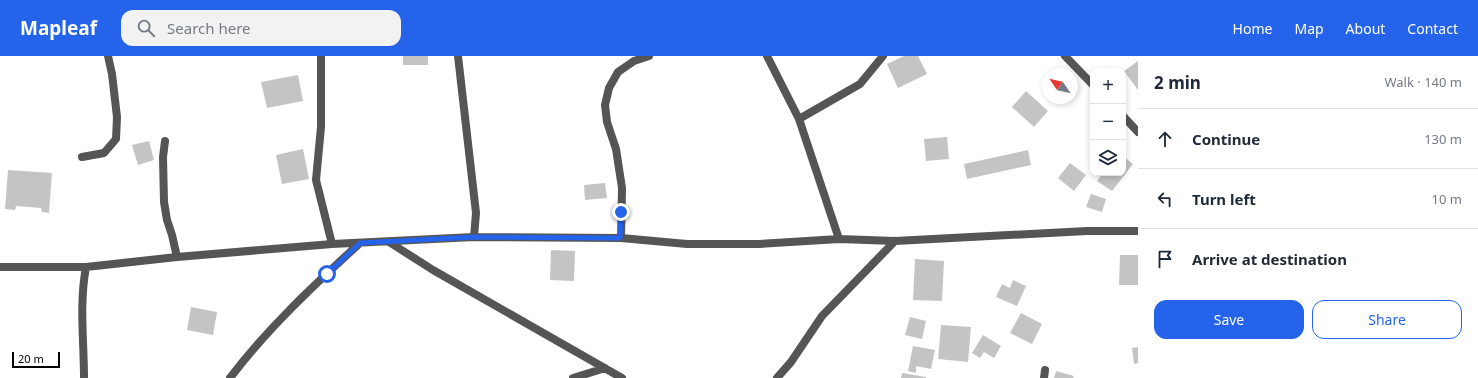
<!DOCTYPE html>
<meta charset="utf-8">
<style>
:root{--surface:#fff;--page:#f2f2f3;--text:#1f2937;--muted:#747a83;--line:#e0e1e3;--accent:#2563eb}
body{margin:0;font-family:"Noto Sans",sans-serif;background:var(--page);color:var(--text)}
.controls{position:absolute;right:12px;top:12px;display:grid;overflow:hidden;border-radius:8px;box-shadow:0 2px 6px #0003}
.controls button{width:36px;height:36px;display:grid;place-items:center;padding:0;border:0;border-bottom:1px solid var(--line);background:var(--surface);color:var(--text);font:20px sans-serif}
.compass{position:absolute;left:1042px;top:12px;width:36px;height:36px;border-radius:50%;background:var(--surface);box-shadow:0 2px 6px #0003;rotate:304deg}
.scale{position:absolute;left:12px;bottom:10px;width:48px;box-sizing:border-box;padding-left:4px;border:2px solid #000;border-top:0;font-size:11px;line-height:14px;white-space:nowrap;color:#000;-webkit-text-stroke:3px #fff;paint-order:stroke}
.stop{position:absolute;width:12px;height:12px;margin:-9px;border:3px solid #2563eb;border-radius:50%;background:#fff}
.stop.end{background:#2563eb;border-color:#fff;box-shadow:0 1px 4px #0008}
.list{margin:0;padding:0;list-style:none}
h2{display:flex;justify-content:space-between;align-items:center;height:52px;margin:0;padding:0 16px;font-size:17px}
h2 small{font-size:13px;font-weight:400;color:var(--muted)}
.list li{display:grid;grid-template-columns:26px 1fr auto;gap:12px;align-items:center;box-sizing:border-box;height:60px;padding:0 16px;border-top:1px solid var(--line)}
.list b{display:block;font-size:15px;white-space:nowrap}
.list em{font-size:13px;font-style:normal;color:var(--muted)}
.actions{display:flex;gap:8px;padding:12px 16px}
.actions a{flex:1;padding:9px 0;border:1px solid var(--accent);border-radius:12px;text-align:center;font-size:14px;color:var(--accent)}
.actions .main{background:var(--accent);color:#fff}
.icon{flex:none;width:22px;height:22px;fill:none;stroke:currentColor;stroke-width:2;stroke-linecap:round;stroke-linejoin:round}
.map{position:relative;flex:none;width:1138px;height:322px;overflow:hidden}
header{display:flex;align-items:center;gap:24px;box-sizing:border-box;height:56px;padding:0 20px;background:var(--accent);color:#fff}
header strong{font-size:19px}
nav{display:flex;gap:22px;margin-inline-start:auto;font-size:14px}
.search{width:280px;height:36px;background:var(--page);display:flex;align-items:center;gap:10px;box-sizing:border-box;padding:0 14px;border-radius:12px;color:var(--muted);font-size:15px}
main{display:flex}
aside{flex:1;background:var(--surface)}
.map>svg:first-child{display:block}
.building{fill:#c4c4c4}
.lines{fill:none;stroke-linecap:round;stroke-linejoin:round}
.street{stroke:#555;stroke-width:8}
.route{stroke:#2563eb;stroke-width:5}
</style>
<header>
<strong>Mapleaf</strong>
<div class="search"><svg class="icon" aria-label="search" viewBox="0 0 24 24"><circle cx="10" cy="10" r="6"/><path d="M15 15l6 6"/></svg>Search here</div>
<nav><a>Home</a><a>Map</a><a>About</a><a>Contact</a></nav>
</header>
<main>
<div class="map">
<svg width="1138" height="322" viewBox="0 0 1138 322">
<rect width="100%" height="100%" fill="#fff"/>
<path class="building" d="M403 0H428V9H403Z
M904 0H918L927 18 898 32 887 8Z
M1138 5V34L1124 15Z
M298 19 303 45 267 52 261 26Z
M1026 35 1048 55 1034 71 1012 51Z
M947 81 949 103 926 105 924 83Z
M149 85 154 104 138 109 132 89Z
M303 93 309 123 282 128 276 99Z
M1028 94 1031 109 967 123 964 108Z
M1123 100 1133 108 1112 135 1097 125 1103 117H1123Z
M1070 107 1086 119 1074 135 1058 122Z
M8 114 52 117 49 157 42 156 41 152 16 150 15 154 5 153Z
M605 127 607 142 585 144 584 129Z
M1091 138 1106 143 1102 156 1086 151Z
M551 194 575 195 574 225 550 224Z
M1120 199H1138V229H1119Z
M915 203 944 205 942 245 913 244Z
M1013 224 1026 230 1017 250 996 241 1002 228 1010 232Z
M191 251 217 256 213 279 187 274Z
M1021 257 1042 268 1032 288 1010 277Z
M910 261 926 265 922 283 905 279Z
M941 269 971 271 968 306 938 303Z
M983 279 1001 290 994 302 984 296 980 302 972 297Z
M913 290 935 294 931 313 916 310V317L908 315Z
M1138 291V307L1134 308 1132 292Z
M1056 315 1074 320 1073 322H1054Z
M902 317 926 321V322H901Z"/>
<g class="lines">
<path class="street" d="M321 0V71L316 124 332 188
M458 0 476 157 474 181
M767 0 799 63 839 183
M1065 0 1093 29
M1123 60 1138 76
M799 63 860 28 883 0
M165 85 163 101 164 146 167 164 172 179 177 201
M82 101 104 97 116 83 117 61 112 18 108 0
M621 182 622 132 616 93 607 66 605 49 609 32 618 16 634 5 649 0
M389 186 433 214 622 322
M0 211H86L177 201 332 188 474 181 621 182 687 188H759L839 183 895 185 1087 175H1138
M84 322C84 285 79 248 86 211
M230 322C268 272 314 229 360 187
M573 322 605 312
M777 322 791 306 822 260 895 185
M1044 322 1045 314"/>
</g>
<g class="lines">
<path class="route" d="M327 218 360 187 474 181 620 182 621 156"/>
</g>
</svg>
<div class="controls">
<button>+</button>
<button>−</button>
<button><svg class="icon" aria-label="layers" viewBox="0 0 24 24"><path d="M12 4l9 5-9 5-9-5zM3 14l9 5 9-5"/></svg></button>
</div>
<svg class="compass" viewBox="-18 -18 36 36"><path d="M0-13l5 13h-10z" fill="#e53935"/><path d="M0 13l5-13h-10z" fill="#747a83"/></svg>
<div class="scale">20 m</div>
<div class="stop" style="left:327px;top:218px"></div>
<div class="stop end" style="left:621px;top:156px"></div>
</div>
<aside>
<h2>2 min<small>Walk · 140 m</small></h2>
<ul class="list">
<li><svg class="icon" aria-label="ahead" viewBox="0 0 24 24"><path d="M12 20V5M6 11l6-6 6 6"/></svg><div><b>Continue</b></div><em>130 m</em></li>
<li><svg class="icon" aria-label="left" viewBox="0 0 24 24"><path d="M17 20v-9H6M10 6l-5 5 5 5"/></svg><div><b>Turn left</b></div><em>10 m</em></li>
<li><svg class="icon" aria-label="arrive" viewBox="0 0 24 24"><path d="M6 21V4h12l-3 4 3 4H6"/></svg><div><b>Arrive at destination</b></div></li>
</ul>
<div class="actions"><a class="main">Save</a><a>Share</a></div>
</aside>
</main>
